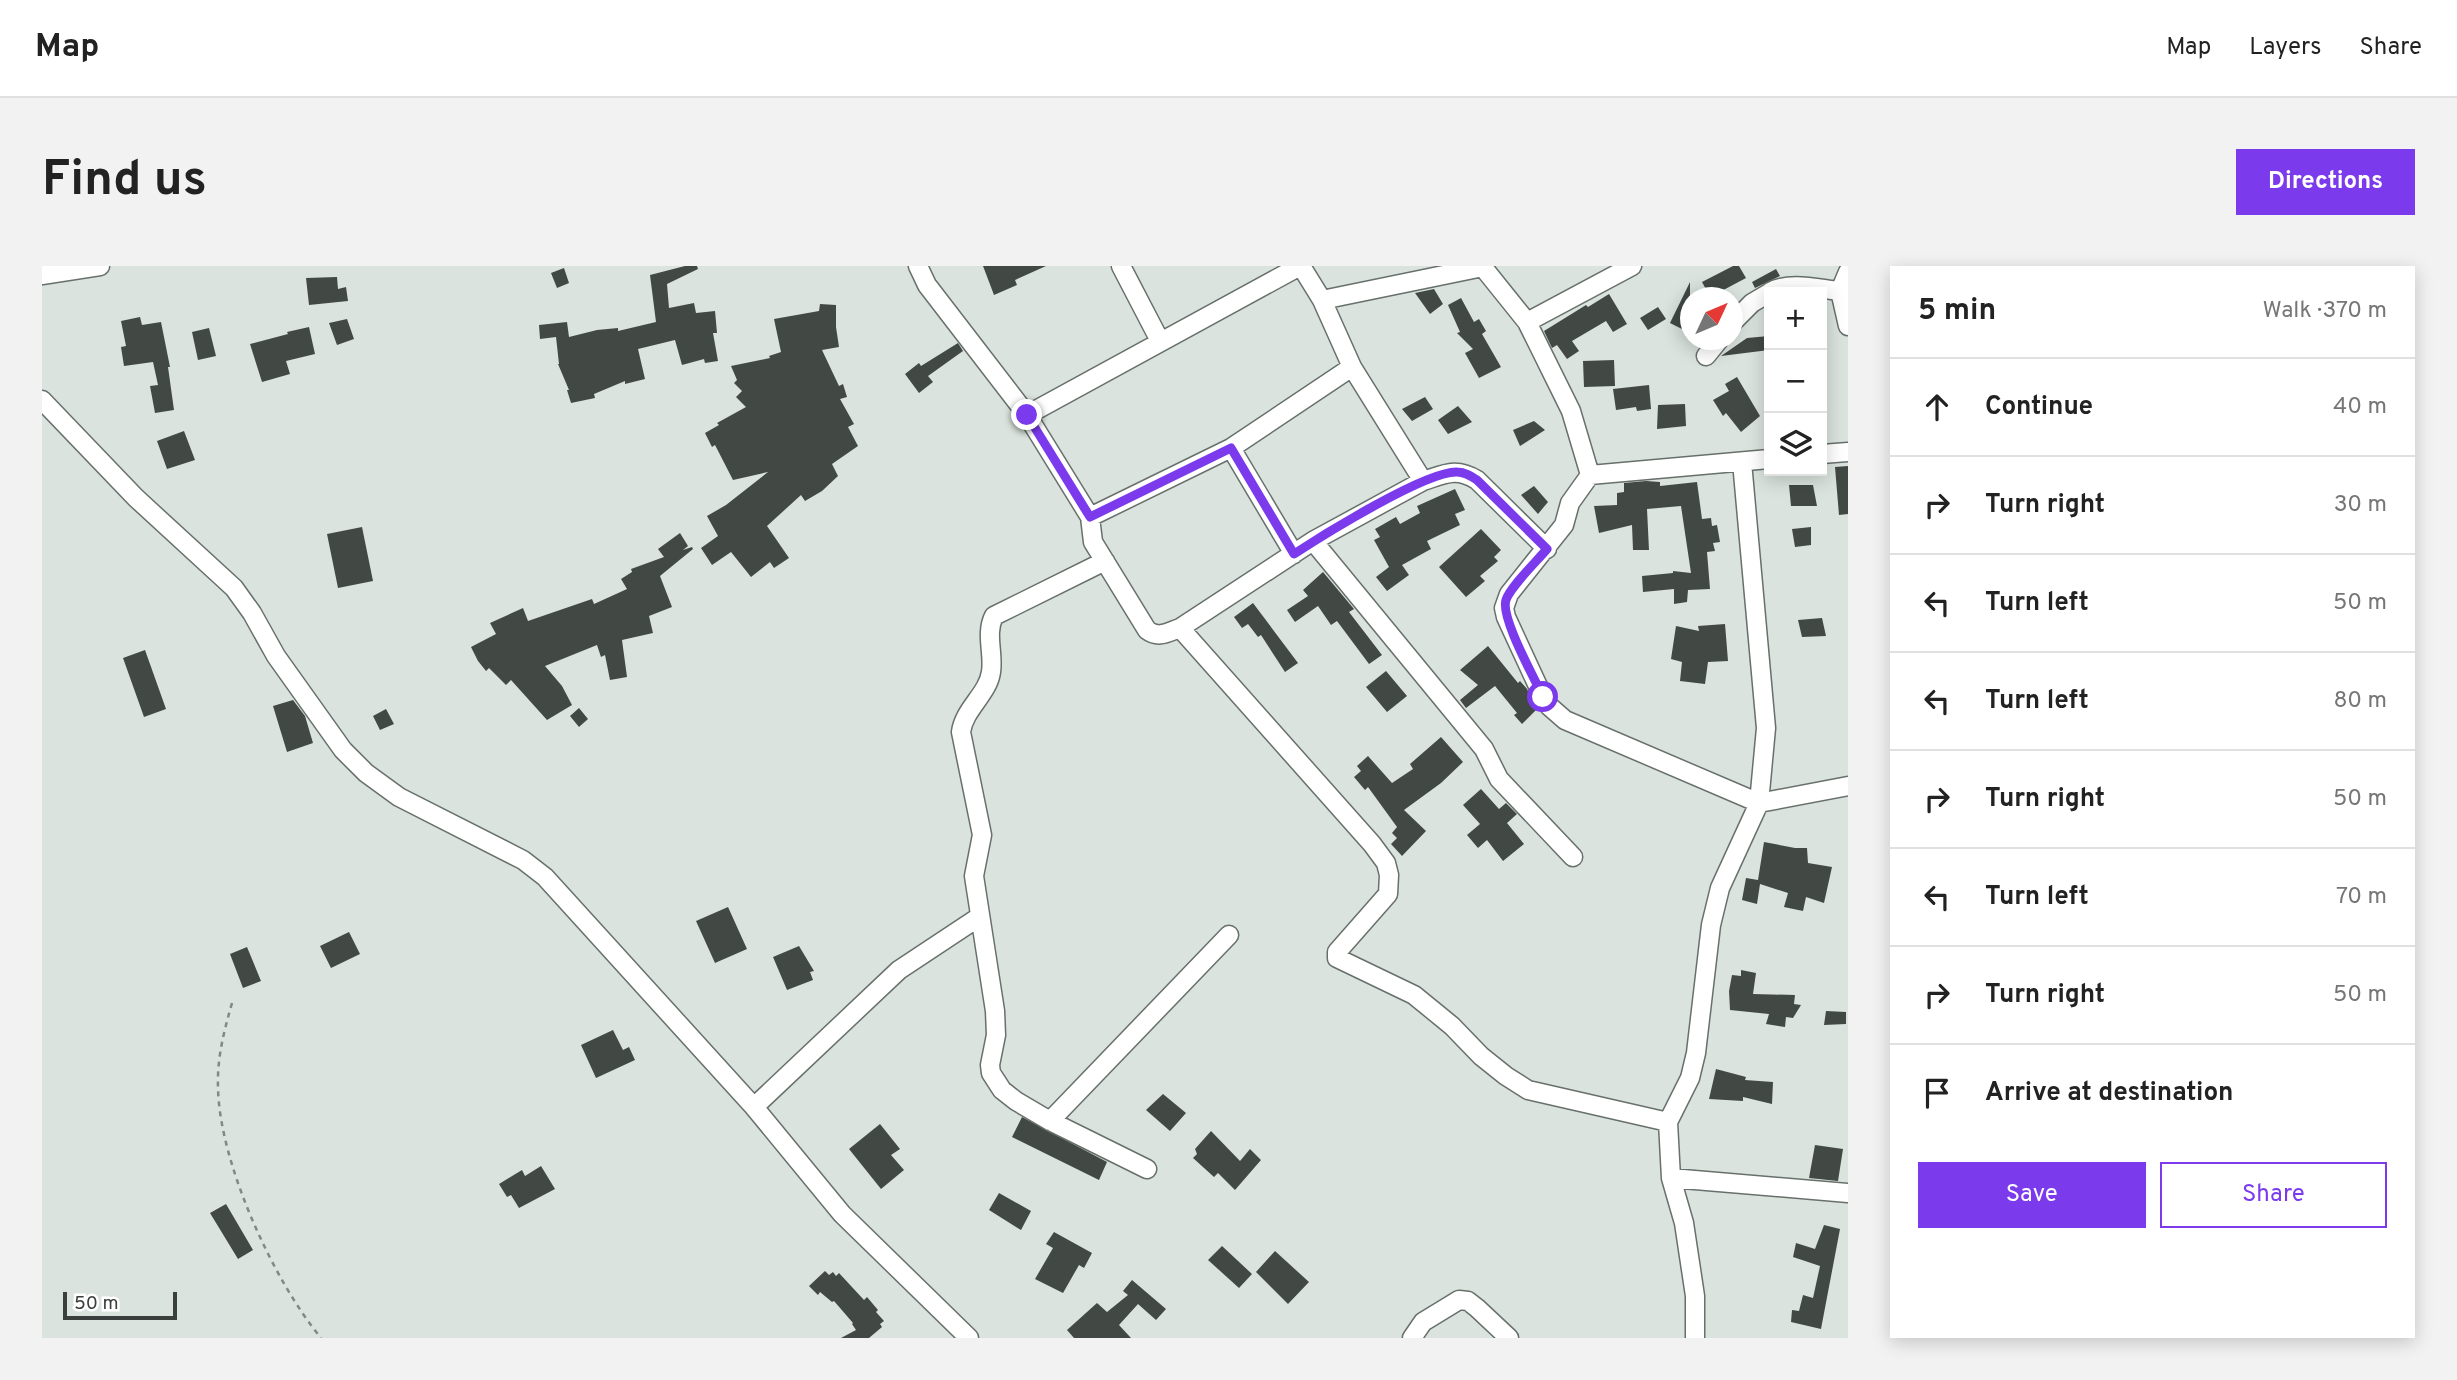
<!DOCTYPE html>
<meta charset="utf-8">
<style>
:root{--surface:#fff;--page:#f2f2f2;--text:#222;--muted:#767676;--line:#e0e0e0;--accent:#7c3aed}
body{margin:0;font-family:Overpass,sans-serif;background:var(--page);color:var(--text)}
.controls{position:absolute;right:21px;top:21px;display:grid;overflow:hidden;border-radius:0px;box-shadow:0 4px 18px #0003}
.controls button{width:63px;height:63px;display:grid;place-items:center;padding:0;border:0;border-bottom:2px solid var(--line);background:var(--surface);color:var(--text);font:35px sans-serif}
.compass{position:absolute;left:1638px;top:21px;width:63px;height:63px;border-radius:50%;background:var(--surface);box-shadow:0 4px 18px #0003;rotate:46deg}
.scale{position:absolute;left:21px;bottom:18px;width:114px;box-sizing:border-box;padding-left:7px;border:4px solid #3a3e3c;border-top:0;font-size:19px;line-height:24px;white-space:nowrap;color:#3a3e3c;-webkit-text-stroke:5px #fff;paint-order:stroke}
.stop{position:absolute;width:21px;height:21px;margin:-16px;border:5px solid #7c3aed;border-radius:50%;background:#fff}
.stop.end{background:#7c3aed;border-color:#fff;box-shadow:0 2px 7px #0008}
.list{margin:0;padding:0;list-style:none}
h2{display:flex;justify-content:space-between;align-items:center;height:91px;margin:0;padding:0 28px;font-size:30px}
h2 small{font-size:23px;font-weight:400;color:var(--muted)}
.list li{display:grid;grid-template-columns:46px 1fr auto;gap:21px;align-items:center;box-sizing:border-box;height:98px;padding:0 28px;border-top:2px solid var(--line)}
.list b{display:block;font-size:26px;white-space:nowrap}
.list em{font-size:23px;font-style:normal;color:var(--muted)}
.actions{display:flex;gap:14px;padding:21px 28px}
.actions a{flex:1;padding:16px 0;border:2px solid var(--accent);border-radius:0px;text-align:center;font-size:24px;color:var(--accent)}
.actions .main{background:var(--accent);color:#fff}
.icon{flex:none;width:38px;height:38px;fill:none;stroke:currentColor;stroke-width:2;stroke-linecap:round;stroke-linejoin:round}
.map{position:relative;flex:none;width:1806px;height:1072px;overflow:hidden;border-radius:0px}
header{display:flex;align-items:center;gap:42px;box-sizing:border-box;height:98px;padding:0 35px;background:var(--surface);border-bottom:2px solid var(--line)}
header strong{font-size:33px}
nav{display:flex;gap:38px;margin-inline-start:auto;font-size:24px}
.intro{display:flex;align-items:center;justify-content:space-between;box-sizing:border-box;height:168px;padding:0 42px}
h1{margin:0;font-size:49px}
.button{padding:18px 32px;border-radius:0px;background:var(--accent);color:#fff;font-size:24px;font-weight:700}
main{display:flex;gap:42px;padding:0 42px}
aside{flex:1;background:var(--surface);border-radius:0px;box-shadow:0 4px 18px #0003}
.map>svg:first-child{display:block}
.building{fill:#424945}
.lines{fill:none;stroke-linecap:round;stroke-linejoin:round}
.minor-casing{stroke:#68706b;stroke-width:21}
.path{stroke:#828985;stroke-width:2.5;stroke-dasharray:5 5;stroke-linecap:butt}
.minor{stroke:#fff;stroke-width:18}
.route{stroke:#7c3aed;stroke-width:9}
</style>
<header>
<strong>Map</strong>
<nav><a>Map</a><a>Layers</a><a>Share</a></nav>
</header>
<div class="intro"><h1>Find us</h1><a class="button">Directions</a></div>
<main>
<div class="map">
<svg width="1806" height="1072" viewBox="0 0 1806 1072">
<rect width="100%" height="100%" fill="#dae3de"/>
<path class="building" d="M643 0H655L656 3 625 18 627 42 652 37 654 47 673 45 675 67H671L676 95 663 97 662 93 640 99 633 74 596 83 603 113 583 118V115L552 128 553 132 529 137 525 124H527L516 98H517L514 71 498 73 497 59 525 56 527 71 555 64 576 62V65L614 56 608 9Z
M941 0H1004L973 14 975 19 952 29Z
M1691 0H1697L1704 12 1672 29H1667L1660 16Z
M522 2 527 17 515 22 509 7Z
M1734 3 1738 10 1713 22 1710 16Z
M295 11 296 23 304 21 306 35 267 39 264 12Z
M1648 16V67L1628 57Z
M1392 23 1401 38 1388 48 1373 27Z
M1567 28 1585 58 1571 66 1564 55 1530 75 1537 85 1525 93 1515 79 1510 82 1502 65 1544 39 1546 41Z
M1419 32 1432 56 1437 53 1444 65 1440 68 1459 101 1437 112 1423 87 1431 83 1415 67 1418 66 1406 39Z
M778 38 794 39V61L797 81 780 84 797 120 801 118 805 131 798 133 812 158 806 161 816 180 790 198 796 210 780 225 763 235 759 229 725 260 747 292 732 302 728 296 709 311 689 286 670 299 659 282 676 270 665 250 684 239 726 206 691 214 673 179 670 181 663 167 677 159 675 157 704 141 694 131 700 125 692 117 695 114 689 100 728 92 727 90 739 86 732 53 777 45Z
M1616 41 1624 53 1606 64 1598 52Z
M98 51 100 59 119 56 128 101H126L132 144 113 147 108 120 116 119 111 96 82 100 79 81 84 80 79 55Z
M305 53 312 73 295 79 287 57Z
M267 61 273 88 244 95 248 108 220 116 208 78 246 68 245 66Z
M167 62 174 90 156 94 150 66Z
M1727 70V84L1679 90 1705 72Z
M916 77 921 85 886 110 891 116 877 127 863 108 877 97 879 100Z
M1572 94 1573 120 1542 121 1541 95Z
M1695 111 1718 150 1699 166 1684 147 1681 150 1671 134 1687 125 1683 118Z
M1607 119 1609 143 1595 145 1594 141 1574 144 1571 123Z
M1383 131 1391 143 1370 155 1360 143Z
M1643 138 1644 160 1615 163 1616 139Z
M1416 140 1430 156 1406 168 1396 154Z
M1492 155 1503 164 1478 180 1471 164Z
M142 165 153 194 125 203 115 175Z
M1806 200V248L1797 249 1793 201Z
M1604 215 1618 216V220L1655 216 1660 253 1669 252 1670 260 1675 259 1678 276 1671 277 1673 285 1665 286 1668 323 1646 324 1645 336 1632 338V323L1601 326 1600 310 1631 307V305L1649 307 1639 240 1605 243 1607 284H1591L1590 259 1557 267 1552 240 1575 239V227L1582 226V217Z
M1747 219H1771L1775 240H1749Z
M1492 220 1506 236 1496 248 1479 229Z
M1413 223 1423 244 1413 248 1418 259 1385 275 1389 283 1360 299 1367 309 1345 325 1334 311 1347 301 1332 274 1338 271 1333 263 1354 251 1358 258 1378 247 1375 240Z
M320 261 331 315 296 322 285 268Z
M1769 261V279L1753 281 1750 263Z
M1439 263 1459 284 1452 291 1456 295 1438 310 1443 315 1424 331 1397 301Z
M638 267 646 280 641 284 650 281 651 283 618 310 630 341 607 350 611 367 580 374 585 411 568 414 563 389 559 391 555 379 503 400 520 420 530 439 505 454 469 414 464 419 447 402 444 405 436 395 429 381 454 368 448 357 481 342 486 355 550 333 552 338 585 323 579 313 590 306 589 303 622 291 616 283Z
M1281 306 1312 343 1307 346 1340 389 1327 398 1295 355 1289 359 1276 340 1253 356 1245 344 1266 330 1261 324Z
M1211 337 1256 397 1243 406 1219 369 1216 371 1206 358 1200 362 1192 351Z
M1780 352 1784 370 1760 371 1756 354Z
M1683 358 1686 395 1666 396 1663 418 1638 415 1640 396 1629 393 1634 360 1657 365 1656 360Z
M1446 380 1476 417 1478 415 1485 423 1495 443 1480 458 1472 449 1475 447 1453 420 1424 442 1418 434 1436 419 1418 404Z
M103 384 124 443 102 451 81 392Z
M1344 405 1365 430 1345 446 1324 421Z
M251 434 263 450 271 477 245 486 231 440Z
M537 442 546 453 537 461 528 450Z
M344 443 352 458 338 464 331 450Z
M1399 471 1421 496 1399 517 1362 544 1384 565 1360 590 1349 578 1355 572 1350 567 1355 561 1326 521 1323 524 1312 511 1319 505 1315 500 1326 490 1350 517 1371 503 1368 498Z
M1439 523 1457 543 1464 537 1475 548 1465 557 1482 578 1461 595 1445 574 1436 582 1425 569 1438 558 1421 539Z
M1722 576 1753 582H1765L1766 597 1790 601 1782 637 1764 631 1761 645 1742 641 1746 627 1718 618 1715 638 1700 634 1704 612 1716 614Z
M686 641 705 683 673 697 654 655Z
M307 666 318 688 289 702 278 680Z
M757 680 772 705 768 706 771 714 745 724 731 691Z
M205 681 219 715 201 722 188 688Z
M1699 704 1714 707 1711 728 1753 729 1752 738 1759 739 1751 752 1744 751 1743 761 1724 758 1727 748 1688 744 1687 725 1690 709 1699 710Z
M1784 745 1804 746V758L1782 759Z
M571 764 581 784 587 781 593 794 554 812 539 779Z
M1674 803 1704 811 1703 814 1731 816 1730 838 1701 831V835L1667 833Z
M1121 828 1144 847 1128 865 1104 844Z
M980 851 1065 896 1057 914 970 871Z
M838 858 858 883 849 889 862 904 839 923 807 883Z
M1169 865 1198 895 1208 883 1219 894 1193 924 1176 907 1172 911 1151 892 1155 888 1153 883Z
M1773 879 1801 883 1796 915 1767 912Z
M499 900 513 923 477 942 469 929 465 931 457 918 480 904 483 910Z
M957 927 989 945 979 964 947 944Z
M184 938 211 984 196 993 168 947Z
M1782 959 1798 963 1779 1063 1749 1056 1750 1044 1757 1045 1761 1029 1771 1032 1778 1000 1751 991 1754 977 1773 983Z
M1012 966 1050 987 1042 1002 1037 999 1021 1027 993 1013 1011 982 1004 978Z
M1180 980 1210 1008 1197 1022 1166 994Z
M1233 985 1267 1016 1246 1038 1214 1006Z
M783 1005 787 1009 791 1006 794 1010 797 1007 822 1034 825 1031 836 1044 834 1046 842 1055 838 1058 840 1061 827 1072H799L814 1064 810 1058 811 1057 792 1035 790 1036 778 1026 776 1029 767 1020Z
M1090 1014 1124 1043 1114 1054 1096 1038 1077 1059 1089 1072H1032L1025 1064 1055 1037 1065 1046 1086 1029 1081 1025Z"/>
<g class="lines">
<g class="minor-casing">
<path id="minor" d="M876 0 885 19 985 149
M1079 0 1118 75
M1258 0 985 149 1048 251 1189 182 1310 101
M1259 0 1280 34 1310 101 1381 215C1403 208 1414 201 1435 214L1505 283
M1440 0 1485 56 1529 145 1548 209 1528 237 1522 259 1467 328 1462 342 1464 351 1501 431 1507 440 1523 454 1717 537 1806 520
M1806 6 1798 25 1806 60
M0 9 58 0
M1728 26C1747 15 1777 23 1798 25
M1280 34 1441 1
M1485 56 1590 0
M1690 57 1710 37 1727 27
M1664 90 1677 74
M0 134 94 232 192 322 210 347 234 390 301 484 324 507 357 531 481 594 503 611 712 841 800 948 927 1072
M1189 182 1252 288
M1780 188 1806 186
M1548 209 1727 193
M1048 251 1051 276 1105 364C1117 373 1126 366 1138 362L1271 275 1381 215
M1271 275 1442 483 1457 513 1531 591
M1063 295 952 350C943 367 952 388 949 406 946 428 922 443 919 466L940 569 932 610 953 745 954 769 948 799 949 807 960 824 974 835 1008 855 1105 903
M1138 362 1330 578 1344 597 1347 609 1346 628 1295 686V692L1372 729 1410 760 1439 790 1464 810 1486 824 1626 856
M712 841 857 704 937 651
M1008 855 1187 669
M1629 912 1806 927
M1370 1072 1381 1056 1417 1034 1426 1035 1435 1042 1467 1072
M1653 1072V1030L1642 957 1629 912 1626 856 1648 812 1654 787 1669 659 1678 622 1717 537 1724 462 1700 196"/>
</g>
<path class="path" d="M190 737C182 765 175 792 176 821 177 896 231 1014 279 1072"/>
<use href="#minor" class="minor"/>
</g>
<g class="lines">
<path class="route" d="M985 149 1048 251 1189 182 1252 288C1281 269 1384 205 1415 206 1423 206 1429 210 1435 214L1505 283C1495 295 1468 321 1464 334 1458 351 1493 413 1501 431"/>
</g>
</svg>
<div class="controls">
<button>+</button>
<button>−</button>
<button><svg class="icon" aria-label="layers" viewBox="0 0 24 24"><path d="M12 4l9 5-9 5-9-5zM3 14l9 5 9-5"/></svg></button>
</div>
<svg class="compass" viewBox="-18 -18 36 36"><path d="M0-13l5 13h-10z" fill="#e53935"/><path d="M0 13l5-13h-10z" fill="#767676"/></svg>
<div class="scale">50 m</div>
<div class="stop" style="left:1501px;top:431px"></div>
<div class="stop end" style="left:985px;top:149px"></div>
</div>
<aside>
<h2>5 min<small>Walk · 370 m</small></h2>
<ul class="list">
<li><svg class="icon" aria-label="ahead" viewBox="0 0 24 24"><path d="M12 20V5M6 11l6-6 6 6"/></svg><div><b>Continue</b></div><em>40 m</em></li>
<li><svg class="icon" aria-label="right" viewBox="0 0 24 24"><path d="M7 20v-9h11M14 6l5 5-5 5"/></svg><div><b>Turn right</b></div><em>30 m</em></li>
<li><svg class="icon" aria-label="left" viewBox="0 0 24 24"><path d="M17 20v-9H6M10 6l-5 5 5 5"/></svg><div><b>Turn left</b></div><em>50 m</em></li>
<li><svg class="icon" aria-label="left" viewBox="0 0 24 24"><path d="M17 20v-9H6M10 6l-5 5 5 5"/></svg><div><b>Turn left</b></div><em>80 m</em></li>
<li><svg class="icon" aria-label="right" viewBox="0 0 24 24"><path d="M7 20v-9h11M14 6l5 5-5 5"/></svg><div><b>Turn right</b></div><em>50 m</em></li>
<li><svg class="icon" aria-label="left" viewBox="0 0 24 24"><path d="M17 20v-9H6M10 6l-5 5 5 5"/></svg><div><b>Turn left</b></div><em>70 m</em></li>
<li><svg class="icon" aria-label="right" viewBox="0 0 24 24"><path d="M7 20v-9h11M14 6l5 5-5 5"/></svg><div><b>Turn right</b></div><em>50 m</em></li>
<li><svg class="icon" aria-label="arrive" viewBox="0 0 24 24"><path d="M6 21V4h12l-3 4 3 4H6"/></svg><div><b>Arrive at destination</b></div></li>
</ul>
<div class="actions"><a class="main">Save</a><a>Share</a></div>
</aside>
</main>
